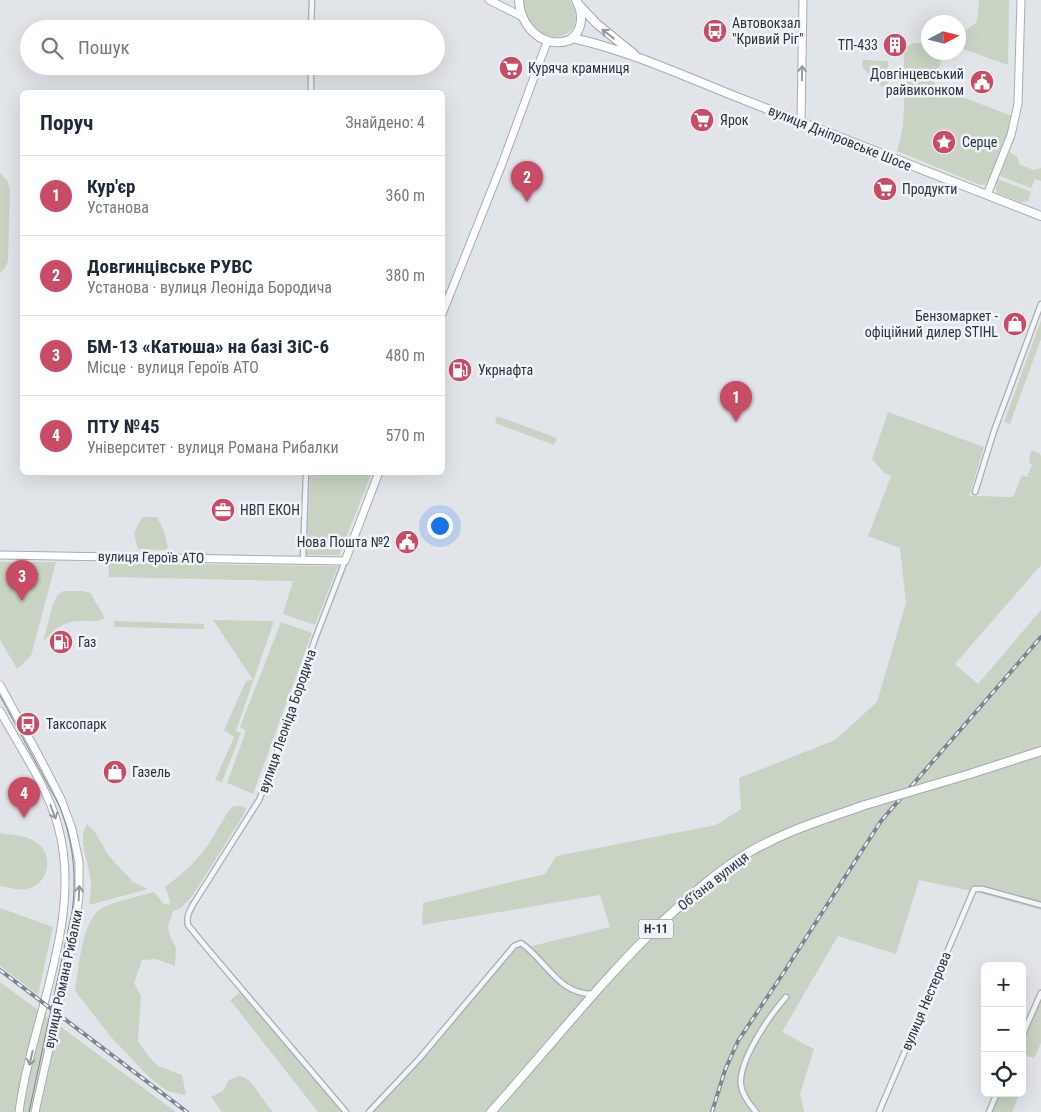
<!DOCTYPE html>
<html lang="uk">
<meta charset="utf-8">
<style>
:root{--surface:#fff;--page:#f2f2f3;--text:#1f2937;--muted:#747a83;--line:#e0e1e3;--accent:#c84c66}
body{margin:0;font-family:"Roboto Condensed",sans-serif;background:var(--page);color:var(--text)}
.controls{position:absolute;right:15px;bottom:15px;display:grid;overflow:hidden;border-radius:8px;box-shadow:0 5px 20px #0002}
.controls button{width:45px;height:45px;display:grid;place-items:center;padding:0;border:0;border-bottom:1px solid var(--line);background:var(--surface);color:var(--text);font:25px sans-serif}
.compass{position:absolute;left:921px;top:15px;width:45px;height:45px;border-radius:50%;background:var(--surface);box-shadow:0 5px 20px #0002;rotate:83deg}
.you{position:absolute;left:439px;top:525px;width:18px;height:18px;margin:-12px;border:4px solid #fff;border-radius:50%;background:#1a73e8;box-shadow:0 0 0 8px #1a73e833}
.badge{display:grid;place-items:center;width:32px;height:32px;border-radius:50%;background:var(--accent);color:#fff;font-size:16px;font-weight:700}
.pin{position:absolute;translate:-50% -41px;filter:drop-shadow(0 1px 2px #0008)}
.pin::after{content:'';position:absolute;top:26px;width:18px;height:15px;background:inherit;clip-path:polygon(0 0,100% 0,50% 100%)}
.list{margin:0;padding:0;list-style:none}
h2{display:flex;justify-content:space-between;align-items:center;height:65px;margin:0;padding:0 20px;font-size:21px}
h2 small{font-size:16px;font-weight:400;color:var(--muted)}
.list li{display:grid;grid-template-columns:32px 1fr auto;gap:15px;align-items:center;box-sizing:border-box;height:80px;padding:0 20px;border-top:1px solid var(--line)}
.list b{display:block;font-size:19px;white-space:nowrap}
.list p{margin:0;font-size:16px;white-space:nowrap;color:var(--muted)}
.list em{font-size:16px;font-style:normal;color:var(--muted)}
.icon{flex:none;width:28px;height:28px;fill:none;stroke:currentColor;stroke-width:2;stroke-linecap:round;stroke-linejoin:round}
.map{position:relative;flex:none;width:1041px;height:1112px;overflow:hidden}
.search{position:absolute;background:var(--surface);box-shadow:0 5px 20px #0002;left:20px;top:20px;width:425px;height:55px;display:flex;align-items:center;gap:12px;box-sizing:border-box;padding:0 18px;border-radius:28px;color:var(--muted);font-size:19px}
.panel{position:absolute;background:var(--surface);box-shadow:0 5px 20px #0002;left:20px;top:90px;width:425px;height:385px;border-radius:8px}
.map>svg:first-child{display:block}
.green{fill:#c8d3c3}
.lines{fill:none;stroke-linecap:round;stroke-linejoin:round}
.street-casing{stroke:#a6acb3;stroke-width:7}
.secondary-casing{stroke:#a6acb3;stroke-width:9}
.primary-casing{stroke:#a1aab4;stroke-width:10}
.street{stroke:#f4f5f8;stroke-width:4.5}
.secondary{stroke:#fff;stroke-width:7}
.primary{stroke:#fff;stroke-width:8}
.tram{stroke:#7b8592;stroke-width:1}
.rail-casing{stroke:#7b8592;stroke-width:4}
.rail{stroke:#f1f4f7;stroke-width:2;stroke-dasharray:5.5;stroke-linecap:butt}
.primary-bridge-casing{stroke:#a1aab4;stroke-width:10;stroke-linecap:butt}
.primary-bridge{stroke:#fff;stroke-width:8}
.oneway{stroke:#9499a0}
.labels{text-anchor:middle;stroke-width:5;stroke-linejoin:round;paint-order:stroke}
.shield{fill:#f1f4f7;stroke:#666d77;stroke-width:1}
.shield-label{font-size:12px;font-weight:bold;fill:#2a3340}
.poi-label{font-size:14px;fill:#2a3340;stroke:#f1f4f7;text-anchor:start}
.street-label{font-size:14px;fill:#2a3340;stroke:#f1f4f7}
</style>
<div class="map">
<svg width="1041" height="1112" viewBox="0 0 1041 1112">
<rect width="100%" height="100%" fill="#e1e5e9"/>
<path class="green" d="M522 0H570C596 40 528 58 522 0Z
M979 0H1009L1008 65 960 48V34L977 22Z
M914 43H928V52L944 53 934 81 936 87 1012 116 1007 134 989 180 985 184 980 185 897 151C908 117 903 82 904 47Z
M863 60 888 61 889 82 882 87 862 67Z
M1009 152 1017 157 1020 165 1034 170 1041 168V181L1035 179 1031 188 1000 176Z
M0 173 7 180 10 190 8 260 6 267 0 273Z
M998 179 1031 192 1028 201 1021 202 997 193 996 187Z
M1041 320V339L1010 424 1004 422Z
M888 412 984 447 969 496 1013 497 1022 475 1027 477 1032 465 1029 462 1031 450 1039 453 1041 456V565L955 664 978 684 1041 610V910L976 892 919 880 896 954 838 936 782 1032 814 1049 800 1094 804 1112H369L419 1059 514 946 521 943 528 947 610 927 600 895 422 925 423 903 545 874 556 856 716 825 741 809 739 778 835 740 877 702 906 603 900 548 868 536 891 476 884 473 872 459Z
M497 416 557 438 554 445 495 423Z
M310 473H372L339 555H307Z
M142 517H157L164 532 168 547 165 550 138 549 134 533Z
M0 562H56L31 656 17 669 0 640Z
M108 563 338 566 315 625 283 614 293 581 109 577Z
M63 591H82L91 593C94 603 103 609 104 619 97 622 92 621 84 621 65 620 54 628 43 642L53 604 57 596Z
M213 620 274 621 236 731 241 733 222 782 215 780 234 737 224 730 246 681 253 680Z
M114 621 204 624V629L114 627Z
M281 622 312 633 253 794 227 783 246 731 240 727Z
M234 806H242L246 808 244 814 193 895 181 908 173 911 168 926 170 936 176 948 175 966 156 959 142 960 134 983 141 996 138 1041 147 1054 158 1066 182 1075 186 1095 167 1091 148 1076 111 1037 75 991C79 969 81 921 102 908 112 902 141 896 154 892L164 904 169 905 170 901 165 887C181 875 196 862 208 845 215 836 226 811 234 806Z
M87 824 95 832 109 856 133 882 148 889 89 905C90 898 91 889 91 882 90 864 76 840 87 824Z
M0 833C11 835 25 835 34 841 55 852 50 884 27 889 19 891 8 887 0 886Z
M0 908 53 927 38 995 0 966Z
M0 982 176 1112H0Z
M243 990 346 1112H318L230 1000Z
M1041 1000V1043L1034 1058 1022 1054V1043Z
M239 1076C254 1078 263 1104 274 1112H222L211 1097 223 1091 229 1080Z
M1000 1093H1020L1012 1112H992Z"/>
<g class="lines">
<g class="street-casing">
<path id="street" d="M311 29 312 0
M311 92V66
M975 492 994 431 1041 304
M303 560 306 472
M345 561 315 639 269 776 259 800 194 903C190 910 186 916 188 925L206 947 346 1112
M1022 1036 1041 993
M369 1112 419 1059 514 946 521 943C547 961 558 995 594 994
M756 1112C750 1105 742 1095 741 1085 738 1061 770 1015 786 997
M879 1112 974 889H982L1041 905
M989 1112 997 1093"/>
</g>
<g class="secondary-casing">
<path id="secondary" d="M489 0 523 17
M801 122 803 0
M987 195 1011 135 1018 104 1021 0
M442 314 502 164 547 42
M0 555 345 561 379 472
M0 685 42 762 61 799 72 829 79 862V896L73 941 35 1112
M0 711C19 746 48 788 58 826 84 919 31 1020 19 1112"/>
</g>
<g class="primary-casing">
<path id="primary" d="M519 0C520 26 543 50 570 40 583 30 584 14 576 0
M580 6 597 24 634 54
M572 38C632 51 690 79 747 101 845 140 943 178 1041 216
M970 774 1041 751
M491 1112C548 1049 600 982 661 923 687 899 713 875 743 856 781 832 823 820 865 805"/>
</g>
<use href="#street" class="street"/>
<use href="#secondary" class="secondary"/>
<use href="#primary" class="primary"/>
<path class="tram" d="M0 696 60 807C73 842 77 876 72 912L29 1112"/>
<g class="rail-casing">
<path id="rail" d="M0 970 187 1112
M712 1112 725 1070 738 1041 784 972 881 821 1041 637"/>
</g>
<use href="#rail" class="rail"/>
<g class="primary-bridge-casing">
<path id="primary-bridge" d="M865 805 970 774"/>
</g>
<use href="#primary-bridge" class="primary-bridge"/>
</g>
<defs><path id="oneway-shaft" d="M-6 0H5M1.5-3L5.5 0L1.5 3" fill="none" stroke-width="1.6" stroke-linecap="round" stroke-linejoin="round" transform="scale(1.25)"/></defs>
<g class="oneway">
<use href="#oneway-shaft" transform="translate(608 34) rotate(-142)"/>
<use href="#oneway-shaft" transform="translate(802 73) rotate(-89)"/>
<use href="#oneway-shaft" transform="translate(53 812) rotate(69)"/>
<use href="#oneway-shaft" transform="translate(79 893) rotate(-87)"/>
<use href="#oneway-shaft" transform="translate(31 1058) rotate(103)"/>
</g>
<defs>
<g id="bus-disc" transform="scale(1.25)"><circle r="9.5" fill="#c84c66" stroke="#f1f4f7"/><path d="M-5-6H5V4H4V6H2V4H-2V6H-4V4H-5ZM-3.5-4V0h7V-4ZM-3.5 1.2v1.5H-2V1.2ZM2 1.2v1.5H3.5V1.2Z" fill="#fff"/></g>
<g id="building-disc" transform="scale(1.25)"><circle r="9.5" fill="#c84c66" stroke="#f1f4f7"/><path d="M-4-6H4V6H1V3H-1V6H-4ZM-2.5-4.3h1.7v1.8h-1.7ZM.8-4.3h1.7v1.8H.8ZM-2.5-1h1.7V.8h-1.7ZM.8-1h1.7V.8H.8Z" fill="#fff"/></g>
<g id="supermarket-disc" transform="scale(1.25)"><circle r="9.5" fill="#c84c66" stroke="#f1f4f7"/><path d="M-6-5.5h2.5l.6 2H6L4.5 2H-2.5L-4.4-4H-6ZM-1.5 3.2a1.3 1.3 0 1 0 .1 0ZM3 3.2a1.3 1.3 0 1 0 .1 0Z" fill="#fff"/></g>
<g id="civic-disc" transform="scale(1.25)"><circle r="9.5" fill="#c84c66" stroke="#f1f4f7"/><path d="M-.6-6.5H3V-4.5H.6V-3L4-1V1h2V6H-6V1h2V-1L-.6-3ZM-1.2 2.5V6h2.4V2.5Z" fill="#fff"/></g>
<g id="sight-disc" transform="scale(1.25)"><circle r="9.5" fill="#c84c66" stroke="#f1f4f7"/><path d="M0-6L1.8-2.2L6-1.7L2.9 1.2L3.7 5.4L0 3.3L-3.7 5.4L-2.9 1.2L-6-1.7L-1.8-2.2Z" fill="#fff"/></g>
<g id="shop-disc" transform="scale(1.25)"><circle r="9.5" fill="#c84c66" stroke="#f1f4f7"/><path d="M-5-2.5h2.3a2.7 3.5 0 0 1 5.4 0H5L5.5 6h-11ZM-1.5-2.5h3a1.5 2.3 0 0 0-3 0Z" fill="#fff"/></g>
<g id="fuel-disc" transform="scale(1.25)"><circle r="9.5" fill="#c84c66" stroke="#f1f4f7"/><path d="M-5.5-6h7V0h2V4h1.3V-2.5L3-4.5l.8-.8L6-3V5H2.5V1h-1V6h-7ZM-4.2-4.7v3.2H.2V-4.7Z" fill="#fff"/></g>
<g id="office-disc" transform="scale(1.25)"><circle r="9.5" fill="#c84c66" stroke="#f1f4f7"/><path d="M-6-3h4V-5.5h4V-3h4V5H-6ZM-1-4.5V-3h2v-1.5ZM-6 0V1H6V0Z" fill="#fff"/></g>
</defs>
<g fill-rule="evenodd">
<use href="#bus-disc" x="715" y="31"/>
<use href="#building-disc" x="895" y="45"/>
<use href="#supermarket-disc" x="511" y="68"/>
<use href="#civic-disc" x="982" y="82"/>
<use href="#supermarket-disc" x="702" y="120"/>
<use href="#sight-disc" x="944" y="142"/>
<use href="#supermarket-disc" x="885" y="189"/>
<use href="#shop-disc" x="1015" y="324"/>
<use href="#fuel-disc" x="460" y="370"/>
<use href="#office-disc" x="223" y="510"/>
<use href="#civic-disc" x="407" y="542"/>
<use href="#fuel-disc" x="61" y="642"/>
<use href="#bus-disc" x="28" y="724"/>
<use href="#shop-disc" x="115" y="772"/>
</g>
<g class="labels">
<rect class="shield" x="638.5" y="919.5" width="35" height="19" rx="4"/>
<g class="shield-label">
<text x="656" y="933">Н-11</text>
</g>
<g class="poi-label">
<text x="732" y="28">Автовокзал<tspan x="732" dy="16">"Кривий Ріг"</tspan></text>
<text x="878" y="50" text-anchor="end">ТП-433</text>
<text x="528" y="73">Куряча крамниця</text>
<text x="964" y="79" text-anchor="end">Довгінцевський<tspan x="964" dy="16">райвиконком</tspan></text>
<text x="720" y="125">Ярок</text>
<text x="962" y="147">Серце</text>
<text x="902" y="194">Продукти</text>
<text x="998" y="321" text-anchor="end">Бензомаркет -<tspan x="998" dy="16">офіційний дилер STIHL</tspan></text>
<text x="478" y="375">Укрнафта</text>
<text x="240" y="515">НВП ЕКОН</text>
<text x="390" y="547" text-anchor="end">Нова Пошта №2</text>
<text x="78" y="647">Газ</text>
<text x="46" y="729">Таксопарк</text>
<text x="132" y="777">Газель</text>
</g>
<g class="street-label">
<text transform="translate(840 138) rotate(22)" y="5">вулиця Дніпровське Шосе</text>
<text transform="translate(151 557) rotate(1)" y="5">вулиця Героїв АТО</text>
<text transform="translate(287 721) rotate(-71)" y="5">вулиця Леоніда Бородича</text>
<text transform="translate(713 881) rotate(-38)" y="5">Обʼїзна вулиця</text>
<text transform="translate(63 979) rotate(-78)" y="5">вулиця Романа Рибалки</text>
<text transform="translate(926 1001) rotate(-67)" y="5">вулиця Нестерова</text>
</g>
</g>
</svg>
<div class="controls">
<button>+</button>
<button>−</button>
<button><svg class="icon" aria-label="locate" viewBox="0 0 24 24"><circle cx="12" cy="12" r="6"/><path d="M12 2v4M12 18v4M2 12h4M18 12h4"/></svg></button>
</div>
<svg class="compass" viewBox="-18 -18 36 36"><path d="M0-13l5 13h-10z" fill="#e53935"/><path d="M0 13l5-13h-10z" fill="#747a83"/></svg>
<div class="you"></div>
<div class="pin badge" style="left:736px;top:422px">1</div>
<div class="pin badge" style="left:527px;top:202px">2</div>
<div class="pin badge" style="left:22px;top:601px">3</div>
<div class="pin badge" style="left:24px;top:818px">4</div>
<div class="search"><svg class="icon" aria-label="search" viewBox="0 0 24 24"><circle cx="10" cy="10" r="6"/><path d="M15 15l6 6"/></svg>Пошук</div>
<section class="panel">
<h2>Поруч<small>Знайдено: 4</small></h2>
<ul class="list">
<li><span class="badge">1</span><div><b>Кур'єр</b><p>Установа</p></div><em>360 m</em></li>
<li><span class="badge">2</span><div><b>Довгинцівське РУВС</b><p>Установа · вулиця Леоніда Бородича</p></div><em>380 m</em></li>
<li><span class="badge">3</span><div><b>БМ-13 «Катюша» на базі ЗіС-6</b><p>Місце · вулиця Героїв АТО</p></div><em>480 m</em></li>
<li><span class="badge">4</span><div><b>ПТУ №45</b><p>Університет · вулиця Романа Рибалки</p></div><em>570 m</em></li>
</ul>
</section>
</div>
